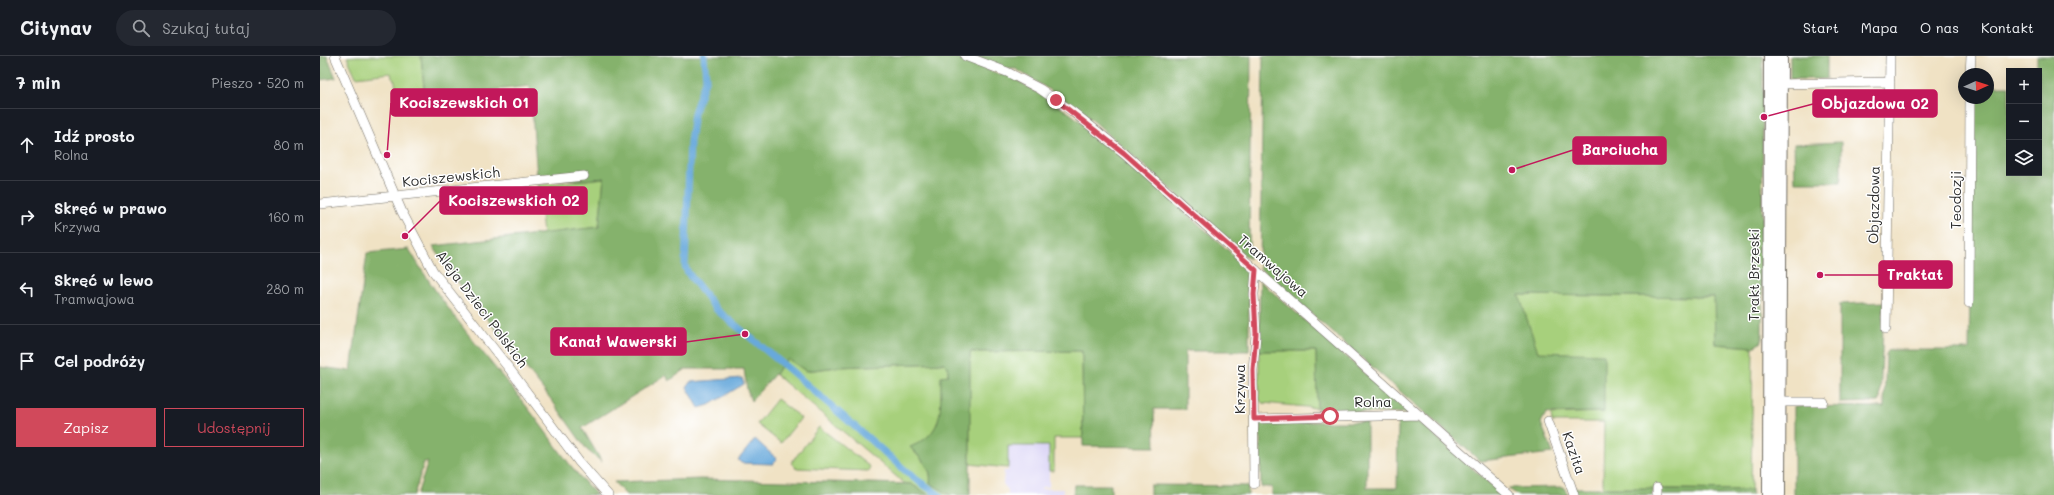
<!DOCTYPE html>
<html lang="pl">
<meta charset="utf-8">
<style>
:root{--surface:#171b24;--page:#242831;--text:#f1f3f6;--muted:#9ea1a6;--line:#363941;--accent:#d1495b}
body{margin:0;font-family:Mali,sans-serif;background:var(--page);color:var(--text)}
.controls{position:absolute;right:12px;top:12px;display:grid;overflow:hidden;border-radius:0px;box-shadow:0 4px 16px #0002}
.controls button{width:36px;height:36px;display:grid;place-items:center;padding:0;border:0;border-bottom:1px solid var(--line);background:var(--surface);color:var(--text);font:20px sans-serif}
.compass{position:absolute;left:1638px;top:12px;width:36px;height:36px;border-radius:50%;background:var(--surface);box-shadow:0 4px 16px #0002;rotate:87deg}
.stop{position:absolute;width:12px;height:12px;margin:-9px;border:3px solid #d1495b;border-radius:50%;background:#fff}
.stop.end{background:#d1495b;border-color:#fff;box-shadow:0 1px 4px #0008}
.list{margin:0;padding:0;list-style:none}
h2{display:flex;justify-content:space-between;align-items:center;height:52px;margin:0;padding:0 16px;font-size:17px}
h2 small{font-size:13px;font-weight:400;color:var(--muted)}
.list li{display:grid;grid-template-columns:26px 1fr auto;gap:12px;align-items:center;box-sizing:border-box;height:72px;padding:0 16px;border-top:1px solid var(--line)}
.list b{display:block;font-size:15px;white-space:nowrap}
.list p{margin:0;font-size:13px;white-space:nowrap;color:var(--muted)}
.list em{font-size:13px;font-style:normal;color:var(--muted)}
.actions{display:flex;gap:8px;padding:12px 16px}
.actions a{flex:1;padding:9px 0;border:1px solid var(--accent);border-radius:0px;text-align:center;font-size:14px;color:var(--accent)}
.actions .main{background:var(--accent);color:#fff}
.icon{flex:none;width:22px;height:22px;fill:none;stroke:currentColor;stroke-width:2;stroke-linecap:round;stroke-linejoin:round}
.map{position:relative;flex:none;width:1734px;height:439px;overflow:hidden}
header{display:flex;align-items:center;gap:24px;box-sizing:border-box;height:56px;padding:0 20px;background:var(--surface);border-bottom:1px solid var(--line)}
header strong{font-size:19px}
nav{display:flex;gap:22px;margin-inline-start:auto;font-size:14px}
.search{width:280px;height:36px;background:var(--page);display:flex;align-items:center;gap:10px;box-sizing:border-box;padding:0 14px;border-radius:22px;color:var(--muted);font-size:15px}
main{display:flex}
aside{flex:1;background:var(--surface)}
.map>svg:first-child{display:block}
.built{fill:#dcd6f6}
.green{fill:#a7d07c;stroke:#697e54}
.forest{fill:#85b26c;stroke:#586e4c}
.water{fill:#67a9db;stroke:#496a83}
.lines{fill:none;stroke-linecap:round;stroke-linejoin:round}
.canal{stroke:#67a9db;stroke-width:7}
.minor-casing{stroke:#706b61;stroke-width:10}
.major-casing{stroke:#706b61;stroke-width:14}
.minor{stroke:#fff;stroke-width:9}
.major{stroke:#fff;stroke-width:12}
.route{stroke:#d1495b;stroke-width:5}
.labels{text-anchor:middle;stroke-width:3;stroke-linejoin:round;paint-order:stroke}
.street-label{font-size:14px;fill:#2b2b2b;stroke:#fff}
.leader{fill:none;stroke:#c2185b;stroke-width:1.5}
.callout-dot{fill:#c2185b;stroke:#fff;stroke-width:1.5}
.callout{fill:#c2185b;stroke:#c2185b;stroke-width:1.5}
.callout-label{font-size:15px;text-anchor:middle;font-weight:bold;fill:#fff}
</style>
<header>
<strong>Citynav</strong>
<div class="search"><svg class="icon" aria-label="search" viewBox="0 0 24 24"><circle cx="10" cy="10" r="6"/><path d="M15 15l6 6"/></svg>Szukaj tutaj</div>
<nav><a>Start</a><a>Mapa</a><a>O nas</a><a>Kontakt</a></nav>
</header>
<main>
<aside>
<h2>7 min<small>Pieszo · 520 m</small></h2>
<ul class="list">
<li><svg class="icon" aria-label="ahead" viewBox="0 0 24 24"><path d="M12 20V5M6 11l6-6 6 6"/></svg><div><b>Idź prosto</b><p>Rolna</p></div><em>80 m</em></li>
<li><svg class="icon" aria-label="right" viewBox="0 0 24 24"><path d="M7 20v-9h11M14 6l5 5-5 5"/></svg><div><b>Skręć w prawo</b><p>Krzywa</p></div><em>160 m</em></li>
<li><svg class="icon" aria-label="left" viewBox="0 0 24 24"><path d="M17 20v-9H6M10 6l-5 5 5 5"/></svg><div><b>Skręć w lewo</b><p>Tramwajowa</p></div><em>280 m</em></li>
<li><svg class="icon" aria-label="arrive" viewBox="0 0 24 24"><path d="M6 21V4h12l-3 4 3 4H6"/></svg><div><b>Cel podróży</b></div></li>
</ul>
<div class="actions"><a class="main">Zapisz</a><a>Udostępnij</a></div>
</aside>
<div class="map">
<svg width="1734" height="439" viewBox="0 0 1734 439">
<rect width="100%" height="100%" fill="#fff"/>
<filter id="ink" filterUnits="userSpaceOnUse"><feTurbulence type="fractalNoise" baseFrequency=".025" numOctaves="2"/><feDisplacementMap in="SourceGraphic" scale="8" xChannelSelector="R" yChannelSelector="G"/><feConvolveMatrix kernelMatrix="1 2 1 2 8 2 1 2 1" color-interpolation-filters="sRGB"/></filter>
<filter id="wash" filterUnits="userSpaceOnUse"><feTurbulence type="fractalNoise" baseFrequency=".012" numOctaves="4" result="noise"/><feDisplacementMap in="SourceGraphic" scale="16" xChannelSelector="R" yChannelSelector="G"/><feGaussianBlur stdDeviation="0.9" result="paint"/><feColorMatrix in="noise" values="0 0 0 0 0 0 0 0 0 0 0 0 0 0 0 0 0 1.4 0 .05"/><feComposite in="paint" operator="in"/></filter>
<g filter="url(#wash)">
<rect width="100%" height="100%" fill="#f0e2c4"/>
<path class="built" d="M688 390H729V431H722L721 433H743V439H688V434L683 428 684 415H688Z"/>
<path class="green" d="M37 0H101L105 42 77 45 75 25 72 22 71 17 36 21 27 1Z
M284 122 279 171 223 178 218 129Z
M1198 239 1395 241V288L1433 291 1431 434 1283 432 1284 366H1232L1231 358 1284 356 1218 296Z
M762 295 763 382H734V415H729V390H688V412L650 408 649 296Z
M939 295H996L997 352 943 347 939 344Z
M468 303 486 315 517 311 624 307 628 311V319C622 350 624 378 591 392 600 403 613 412 610 427L630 439H609L591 428 584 427 455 318Z
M457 343 481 362 461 387 437 368Z
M499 371 550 411 548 415 476 412 471 407Z"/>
<path class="forest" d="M0 0H7L16 22 0 24Z
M101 0H633L679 18 689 19 751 58 790 89 929 213V295H865V353H834L835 391 763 390 762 295 650 296V439H630L610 427C613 412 600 402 590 391 626 377 620 352 621 320L628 319V311L624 307 517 311 486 315 468 303 431 345 427 334 424 313H366L349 325 346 319 262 372 282 406 267 394 233 346 130 216 113 190 279 171 284 122 264 124 217 121 210 30 105 42Z
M654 0H931L929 203 776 67 750 47 696 13H686Z
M943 0H1443L1442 286 1433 291 1395 288 1394 241 1199 239 1218 296 1284 298V356L1226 357 1221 367 1233 397 1160 405 940 213Z
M1470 0H1507V23H1470Z
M1717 0H1734V439H1474V350L1564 351 1566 298 1569 294H1649L1653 42H1668V30H1689V117H1719V15H1717Z
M1521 86V126H1475L1474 88Z
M89 193C121 249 167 301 207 351 230 380 250 413 277 439H97L108 406H104L94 439H0V311L31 315 47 197Z
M940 225 1090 357 1002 356 997 352 996 295H939Z
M1564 246 1560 345 1559 346 1520 347V248Z
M940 366H1047V432H1077L1078 366H1099L1183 439H952V431H941Z
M381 423 591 428 609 439H306L294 426Z
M754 429H791V439H753Z
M830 429 928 430V439H830Z
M1243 431 1249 439H1197L1188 432Z
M1253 432H1333V439H1256Z
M1342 433 1431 434 1432 439H1342Z"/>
<path class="water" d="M422 322 424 328 389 349 379 352 367 331 370 326Z
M435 383 457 403 453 408 421 407 418 404Z"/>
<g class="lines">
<path class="canal" d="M384 0 386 22 374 57 370 86 365 210 368 217 397 254 470 314 594 422 619 439"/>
</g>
</g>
<g filter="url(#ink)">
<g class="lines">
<g class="minor-casing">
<path id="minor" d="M15 0 82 156 113 215 191 315 259 406 288 439
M645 0 687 16 720 33 753 56 804 97 1189 439
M1650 18 1651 0
M1456 28 1570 26
M0 148 264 120
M1649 247 1650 42
M1566 273 1570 0
M1459 346H1504
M934 363 1100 359
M1228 365 1254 439
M934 428 933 314 936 279 934 238 936 214
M1337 432V439"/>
</g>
<g class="major-casing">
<path id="major" d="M1449 439 1450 0
M1459 439 1461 0"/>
</g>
<use href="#minor" class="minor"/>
<use href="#major" class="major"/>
</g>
</g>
<g class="lines" filter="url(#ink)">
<path class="route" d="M736 44 804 97 936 214 934 238 936 278 933 314 934 363 1010 360"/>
</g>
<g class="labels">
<g class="street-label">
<text transform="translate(131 121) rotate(-6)" y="5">Kociszewskich</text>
<text transform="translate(1636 144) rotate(-90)" y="5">Teodozji</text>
<text transform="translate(1554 149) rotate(-89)" y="5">Objazdowa</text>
<text transform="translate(953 210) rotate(41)" y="5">Tramwajowa</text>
<text transform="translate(1434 219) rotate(-90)" y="5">Trakt Brzeski</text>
<text transform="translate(162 253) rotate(53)" y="5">Aleja Dzieci Polskich</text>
<text transform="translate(920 333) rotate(-90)" y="5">Krzywa</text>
<text x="1053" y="351">Rolna</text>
<text transform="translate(1254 397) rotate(71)" y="5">Kazita</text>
</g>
</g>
<path class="leader" d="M67 99L71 47M1444 61L1493 48M1192 114L1253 94M85 180L120 145M1500 219L1559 219M425 278L366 286"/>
<g class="callout-dot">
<circle cx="67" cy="99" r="4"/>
<circle cx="1444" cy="61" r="4"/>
<circle cx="1192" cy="114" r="4"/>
<circle cx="85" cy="180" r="4"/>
<circle cx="1500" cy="219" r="4"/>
<circle cx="425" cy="278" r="4"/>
</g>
<g class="callout">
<rect x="71" y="33" width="146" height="27" rx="4"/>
<rect x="1493" y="34" width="124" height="27" rx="4"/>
<rect x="1253" y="81" width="93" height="27" rx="4"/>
<rect x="120" y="131" width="147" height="27" rx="4"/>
<rect x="1559" y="205" width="73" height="27" rx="4"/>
<rect x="231" y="272" width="135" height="27" rx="4"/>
</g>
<g class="callout-label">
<text x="144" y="52">Kociszewskich 01</text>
<text x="1555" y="53">Objazdowa 02</text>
<text x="1300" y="99">Barciucha</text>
<text x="194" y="150">Kociszewskich 02</text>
<text x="1595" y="224">Traktat</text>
<text x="298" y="291">Kanał Wawerski</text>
</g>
</svg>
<div class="controls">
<button>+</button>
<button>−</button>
<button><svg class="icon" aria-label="layers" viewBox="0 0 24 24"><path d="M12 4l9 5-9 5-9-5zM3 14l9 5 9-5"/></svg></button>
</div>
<svg class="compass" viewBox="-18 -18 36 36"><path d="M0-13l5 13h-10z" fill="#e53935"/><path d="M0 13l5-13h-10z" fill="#9ea1a6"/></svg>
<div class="stop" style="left:1010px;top:360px"></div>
<div class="stop end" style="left:736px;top:44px"></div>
</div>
</main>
